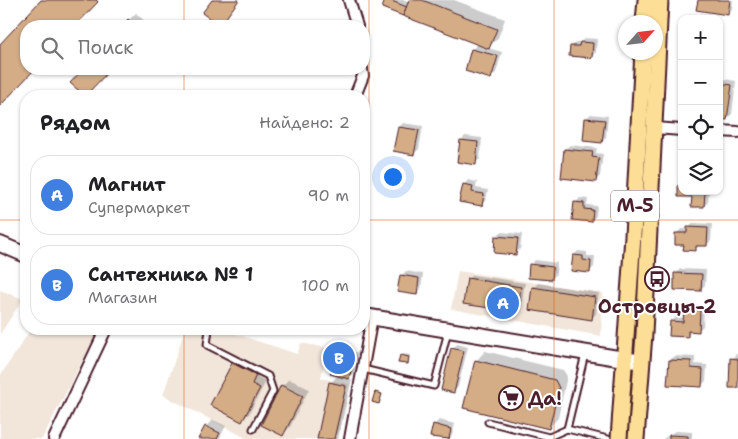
<!DOCTYPE html>
<html lang="ru">
<meta charset="utf-8">
<style>
:root{--surface:#fff;--page:#f6f6f6;--text:#202124;--muted:#757577;--line:#e0e0e0;--accent:#2563eb}
body{margin:0;font-family:"Shantell Sans",sans-serif;background:var(--page);color:var(--text)}
.controls{position:absolute;right:15px;top:15px;display:grid;overflow:hidden;border-radius:10px;box-shadow:0 1px 4px #0004}
.controls button{width:45px;height:45px;display:grid;place-items:center;padding:0;border:0;border-bottom:1px solid var(--line);background:var(--surface);color:var(--text);font:25px sans-serif}
.compass{position:absolute;left:618px;top:15px;width:45px;height:45px;border-radius:50%;background:var(--surface);box-shadow:0 1px 4px #0004;rotate:63deg}
.you{position:absolute;left:392px;top:176px;width:18px;height:18px;margin:-12px;border:4px solid #fff;border-radius:50%;background:#1a73e8;box-shadow:0 0 0 8px #1a73e833}
.badge{display:grid;place-items:center;width:32px;height:32px;border-radius:50%;background:var(--accent);color:#fff;font-size:16px;font-weight:700}
.pin{position:absolute;translate:-50% -50%;border:2px solid #fff;box-shadow:0 1px 5px #0006}
.list{margin:0;padding:0;list-style:none}
h2{display:flex;justify-content:space-between;align-items:center;height:65px;margin:0;padding:0 20px;font-size:21px}
h2 small{font-size:16px;font-weight:400;color:var(--muted)}
.list li{display:grid;grid-template-columns:32px 1fr auto;gap:15px;align-items:center;box-sizing:border-box;height:80px;margin:0 10px 10px;padding:0 10px;border:1px solid var(--line);border-radius:20px}
.list b{display:block;font-size:19px;white-space:nowrap}
.list p{margin:0;font-size:16px;white-space:nowrap;color:var(--muted)}
.list em{font-size:16px;font-style:normal;color:var(--muted)}
.icon{flex:none;width:28px;height:28px;fill:none;stroke:currentColor;stroke-width:2;stroke-linecap:round;stroke-linejoin:round}
.map{position:relative;flex:none;width:738px;height:439px;overflow:hidden}
.search{position:absolute;background:var(--surface);box-shadow:0 1px 4px #0004;left:20px;top:20px;width:350px;height:55px;display:flex;align-items:center;gap:12px;box-sizing:border-box;padding:0 18px;border-radius:20px;color:var(--muted);font-size:19px}
.panel{position:absolute;background:var(--surface);box-shadow:0 1px 4px #0004;left:20px;top:90px;width:350px;height:245px;border-radius:20px}
.map>svg:first-child{display:block}
.built{fill:#f2e6db}
.shadow{fill:#0003}
.building{fill:#d4ad86;stroke:#4a1f2b}
.lines{fill:none;stroke-linecap:round;stroke-linejoin:round}
.lane-casing{stroke:#4a1f2b;stroke-width:9}
.street-casing{stroke:#4a1f2b;stroke-width:14}
.secondary-casing{stroke:#4a1f2b;stroke-width:18}
.primary-casing{stroke:#4a1f2b;stroke-width:19}
.lane{stroke:#fff;stroke-width:5}
.street{stroke:#fff;stroke-width:10}
.secondary{stroke:#fff;stroke-width:14}
.primary{stroke:#fcde96;stroke-width:15}
.grid{fill:none;stroke:#e8590c;stroke-width:1;stroke-opacity:0.55}
.labels{text-anchor:middle;stroke-width:4;stroke-linejoin:round;paint-order:stroke}
.shield{fill:#fff;stroke:#80626b;stroke-width:1}
.shield-label{font-size:18px;font-weight:bold;fill:#4a1f2b}
.poi-label{font-size:19px;font-weight:bold;fill:#4a1f2b;stroke:#fff}
</style>
<div class="map">
<svg width="738" height="439" viewBox="0 0 738 439">
<rect width="100%" height="100%" fill="#fff"/>
<filter id="ink" filterUnits="userSpaceOnUse"><feTurbulence type="fractalNoise" baseFrequency=".02" numOctaves="2"/><feDisplacementMap in="SourceGraphic" scale="10" xChannelSelector="R" yChannelSelector="G"/><feConvolveMatrix kernelMatrix="1 2 1 2 8 2 1 2 1" color-interpolation-filters="sRGB"/></filter>
<g filter="url(#ink)">
<!-- built -->
<g class="built">
<path d="M458 271 603 293 601 336 451 309Z"/>
<path d="M0 290 23 299 0 334Z"/>
<path d="M31 329H99L42 439H0V376Z"/>
<path d="M185 329H221L297 354 301 343 327 348 321 378 349 384 336 439H248L163 395Z"/>
</g>
<!-- shadow -->
<g class="shadow">
<path d="M43 0H99L74 26H26V69H34L0 105V45Z"/>
<path d="M386 0H405L410 2V0H454L505 19 498 38 488 48 502 52 496 73 491 77 466 70 472 49 478 44Z"/>
<path d="M699 0H733L732 9 728 13Z"/>
<path d="M136 13 149 25 148 26H123Z"/>
<path d="M585 38 597 39 596 52 591 57 572 46 576 42H581Z"/>
<path d="M725 79 736 81 732 114 727 119 720 84Z"/>
<path d="M591 114 608 116 606 137 602 142 586 118Z"/>
<path d="M403 123 423 126 419 149 414 154 399 127Z"/>
<path d="M465 136 482 138 480 159 475 163 461 141Z"/>
<path d="M570 145 597 148 596 153 603 154 600 176 596 181 565 149Z"/>
<path d="M468 180 477 182 476 188 488 190 486 200 481 205 464 185Z"/>
<path d="M682 183V191H709L708 202 704 206 693 196 679 195V186Z"/>
<path d="M580 198 588 199 587 205 597 206 596 216 591 221 575 203Z"/>
<path d="M693 223 712 224 711 241 706 245H700L695 249 685 244 677 233 681 229H688Z"/>
<path d="M501 232 522 234 520 249 515 254 497 236Z"/>
<path d="M578 251 587 252V256H595L594 267 590 271 574 255Z"/>
<path d="M535 260 557 263 556 274 552 279 531 265Z"/>
<path d="M680 269 706 270 705 285 700 290 676 274Z"/>
<path d="M406 271 423 274 421 289 416 294 401 276Z"/>
<path d="M473 275 525 283 521 307 516 311 468 279Z"/>
<path d="M538 283 599 293 596 314 591 319 533 288Z"/>
<path d="M690 305 704 306 703 326 699 330H692L688 336 671 322 676 317 685 318V309Z"/>
<path d="M457 344 468 347 458 387 454 392 453 349Z"/>
<path d="M341 349 358 353 353 373 348 378 352 379 338 439H318L331 383 338 375 336 353Z"/>
<path d="M485 351 563 370 567 376 558 418 549 428 476 361Z"/>
<path d="M403 354 410 355 408 363 401 356Z"/>
<path d="M736 354H738V387L732 359Z"/>
<path d="M675 356 695 357V364L707 365 706 381 702 385 670 360Z"/>
<path d="M240 357 262 368 258 377 266 381 249 414 242 420 233 364Z"/>
<path d="M289 379 309 389 290 427 283 434 282 386Z"/>
<path d="M213 420 226 426 219 439H200L206 426Z"/>
<path d="M439 420 455 424 452 435 449 439 432 436 434 425Z"/>
<path d="M675 431 692 432V439H663Z"/>
</g>
<!-- building -->
<g class="building">
<path d="M41 0H96L98 2 75 26H26V69H35L0 106V44Z"/>
<path d="M212 0H239L220 26 202 13Z"/>
<path d="M385 0H389L407 7 403 16 382 8Z"/>
<path d="M409 0H422L497 29 489 49 403 16Z"/>
<path d="M698 0H730L728 15 696 10Z"/>
<path d="M128 19 136 26H122Z"/>
<path d="M580 42 593 43 592 58 569 56 570 46H579Z"/>
<path d="M471 49 498 56 491 79 465 71Z"/>
<path d="M83 69H111L85 96 70 83Z"/>
<path d="M719 83 732 85 727 120 719 119Z"/>
<path d="M585 118 605 120 602 143 583 141Z"/>
<path d="M398 127 419 130 414 155 393 151Z"/>
<path d="M460 140 478 142 476 165 457 162Z"/>
<path d="M564 149 593 152 592 157 599 158 596 182 561 178Z"/>
<path d="M463 184 473 186 472 192 484 194 482 206 459 202Z"/>
<path d="M678 185H682V191H705L704 207H691L692 197H678Z"/>
<path d="M574 202 584 203V209L593 210 592 222 572 220Z"/>
<path d="M687 227 708 228 707 246H696V251L683 250 684 245H675V233H687Z"/>
<path d="M495 236 518 238 516 255 494 253Z"/>
<path d="M573 255 583 256V260L591 261 590 273 571 271Z"/>
<path d="M529 264 553 267 552 280 528 278Z"/>
<path d="M674 273 702 274 701 291 674 290Z"/>
<path d="M400 275 419 278 417 295 397 292Z"/>
<path d="M467 278 521 287 517 312 463 304Z"/>
<path d="M532 287 595 297 592 320 529 310Z"/>
<path d="M684 309 700 310 699 332 688 331V337L669 336 670 321 683 322Z"/>
<path d="M451 348 464 351 454 393 441 390Z"/>
<path d="M335 352 354 357 349 379 330 374Z"/>
<path d="M400 355 409 357 408 364 398 363Z"/>
<path d="M730 358 738 359V388H729Z"/>
<path d="M475 360 555 380 559 388 549 429 463 408Z"/>
<path d="M669 360 691 361V368L703 369 702 387 667 385Z"/>
<path d="M232 363 256 375 252 384 260 388 242 422 210 405Z"/>
<path d="M329 382 346 386 334 439H317Z"/>
<path d="M281 385 303 396 283 436 261 425Z"/>
<path d="M375 392 382 394 379 404 372 402Z"/>
<path d="M433 424 451 429 449 439 430 437Z"/>
<path d="M205 426 220 433 217 439H198Z"/>
<path d="M669 435 688 436V439H669Z"/>
</g>
<g class="lines">
<defs>
<g id="lane">
<path d="M209 329 207 345 268 376 273 391 253 429"/>
<path d="M585 354 567 429 608 439"/>
<path d="M363 369 434 386 448 331"/>
<path d="M488 422 549 437 567 429"/>
</g>
<g id="street">
<path d="M349 0 357 26"/>
<path d="M355 96 363 76 362 69"/>
<path d="M654 128 682 130"/>
<path d="M719 131 738 132"/>
<path d="M54 439 106 329"/>
<path d="M350 439 372 317"/>
</g>
<g id="secondary">
<path d="M0 244 26 255"/>
<path d="M364 316 642 362"/>
</g>
<g id="primary">
<path d="M644 22 646 0"/>
<path d="M619 439 633 236 643 52"/>
<path d="M636 439 644 334 660 0"/>
</g>
</defs>
<!-- lane casing -->
<use href="#lane" class="lane-casing"/>
<!-- street casing -->
<use href="#street" class="street-casing"/>
<!-- secondary casing -->
<use href="#secondary" class="secondary-casing"/>
<!-- primary casing -->
<use href="#primary" class="primary-casing"/>
<!-- lane -->
<use href="#lane" class="lane"/>
<!-- street -->
<use href="#street" class="street"/>
<!-- secondary -->
<use href="#secondary" class="secondary"/>
<!-- primary -->
<use href="#primary" class="primary"/>
</g>
</g>
<!-- grid -->
<path class="grid" d="M184 0V26M369 0V439M554 0V439M184 69V96M0 220H26M364 220H738M184 329V439"/>
<!-- icons -->
<defs>
<symbol id="bus-ring" viewBox="-11 -11 22 22"><circle r="9.5" fill="#fff" stroke="#4a1f2b" stroke-width="1.5"/><path d="M-5-6H5V4H4V6H2V4H-2V6H-4V4H-5ZM-3.5-4V0h7V-4ZM-3.5 1.2v1.5H-2V1.2ZM2 1.2v1.5H3.5V1.2Z" fill="#4a1f2b"/></symbol>
<symbol id="supermarket-ring" viewBox="-11 -11 22 22"><circle r="9.5" fill="#fff" stroke="#4a1f2b" stroke-width="1.5"/><path d="M-6-5.5h2.5l.6 2H6L4.5 2H-2.5L-4.4-4H-6ZM-1.5 3.2a1.3 1.3 0 1 0 .1 0ZM3 3.2a1.3 1.3 0 1 0 .1 0Z" fill="#4a1f2b"/></symbol>
</defs>
<g fill-rule="evenodd">
<use href="#bus-ring" x="643" y="265" width="28" height="28"/>
<use href="#supermarket-ring" x="497" y="384" width="28" height="28"/>
</g>
<g class="labels">
<!-- shield labels -->
<rect class="shield" x="611" y="190.5" width="48" height="31" rx="4"/>
<g class="shield-label">
<text x="635" y="212">М-5</text>
</g>
<!-- poi labels -->
<g class="poi-label">
<text x="657" y="313">Островцы-2</text>
<text x="528" y="405" text-anchor="start">Да!</text>
</g>
</g>
</svg>
<div class="controls">
<button>+</button>
<button>−</button>
<button><svg class="icon" aria-label="locate" viewBox="0 0 24 24"><circle cx="12" cy="12" r="6"/><path d="M12 2v4M12 18v4M2 12h4M18 12h4"/></svg></button>
<button><svg class="icon" aria-label="layers" viewBox="0 0 24 24"><path d="M12 4l9 5-9 5-9-5zM3 14l9 5 9-5"/></svg></button>
</div>
<svg class="compass" viewBox="-18 -18 36 36"><path d="M0-13l5 13h-10z" fill="#e53935"/><path d="M0 13l5-13h-10z" fill="#757577"/></svg>
<div class="you"></div>
<div class="pin badge" style="left:503px;top:303px;background:#3f7fe0">A</div>
<div class="pin badge" style="left:339px;top:358px;background:#3f7fe0">B</div>
<div class="search"><svg class="icon" aria-label="search" viewBox="0 0 24 24"><circle cx="10" cy="10" r="6"/><path d="M15 15l6 6"/></svg>Поиск</div>
<section class="panel">
<h2>Рядом<small>Найдено: 2</small></h2>
<ul class="list">
<li><span class="badge" style="background:#3f7fe0">A</span><div><b>Магнит</b><p>Супермаркет</p></div><em>90 m</em></li>
<li><span class="badge" style="background:#3f7fe0">B</span><div><b>Сантехника № 1</b><p>Магазин</p></div><em>100 m</em></li>
</ul>
</section>
</div>
